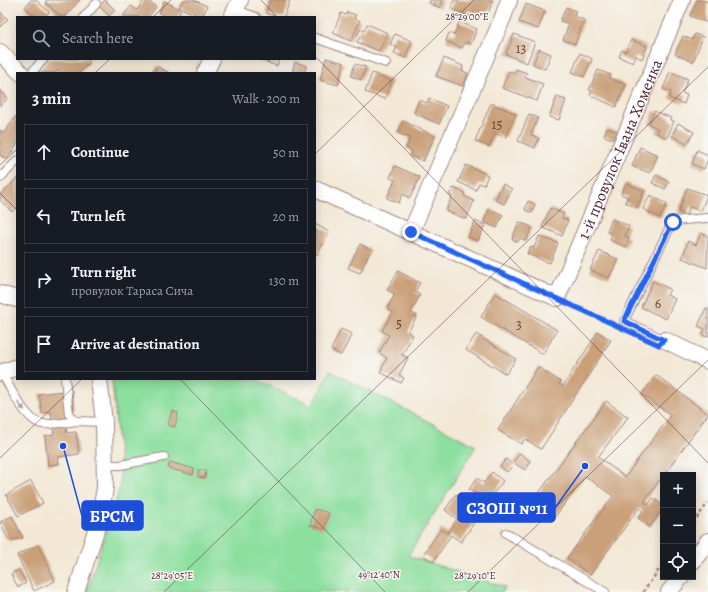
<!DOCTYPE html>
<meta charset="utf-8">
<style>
:root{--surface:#171b24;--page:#20242c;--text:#f1f3f6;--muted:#9ea1a6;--line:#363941}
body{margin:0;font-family:Alegreya,serif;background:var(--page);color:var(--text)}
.controls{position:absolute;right:12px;bottom:12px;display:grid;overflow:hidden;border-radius:0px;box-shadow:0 2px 10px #0003}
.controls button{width:36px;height:36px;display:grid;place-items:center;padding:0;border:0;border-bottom:1px solid var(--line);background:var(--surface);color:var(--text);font:20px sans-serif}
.stop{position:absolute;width:12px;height:12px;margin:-9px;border:3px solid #2563eb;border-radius:50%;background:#fff}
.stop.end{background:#2563eb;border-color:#fff;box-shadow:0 1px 4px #0008}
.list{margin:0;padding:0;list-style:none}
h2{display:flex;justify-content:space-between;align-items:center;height:52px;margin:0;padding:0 16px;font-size:17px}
h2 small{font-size:13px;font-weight:400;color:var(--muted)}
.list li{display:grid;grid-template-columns:26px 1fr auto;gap:12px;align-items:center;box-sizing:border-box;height:56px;margin:0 8px 8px;padding:0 8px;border:1px solid var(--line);border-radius:0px}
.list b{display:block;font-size:15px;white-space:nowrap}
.list p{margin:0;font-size:13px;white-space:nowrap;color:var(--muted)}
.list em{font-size:13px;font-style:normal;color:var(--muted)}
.icon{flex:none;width:22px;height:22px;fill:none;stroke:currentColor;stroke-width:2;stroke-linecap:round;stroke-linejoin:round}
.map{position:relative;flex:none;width:708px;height:592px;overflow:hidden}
.search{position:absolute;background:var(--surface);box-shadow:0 2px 10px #0003;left:16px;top:16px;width:300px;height:44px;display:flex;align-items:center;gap:10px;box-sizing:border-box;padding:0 14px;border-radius:0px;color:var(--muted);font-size:15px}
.panel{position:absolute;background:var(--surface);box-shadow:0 2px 10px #0003;left:16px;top:72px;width:300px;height:308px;border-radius:0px}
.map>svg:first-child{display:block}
.green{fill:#8cdf9f;stroke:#6b7f65}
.building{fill:#caa079}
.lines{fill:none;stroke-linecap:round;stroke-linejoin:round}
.service-casing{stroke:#9e8480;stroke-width:10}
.minor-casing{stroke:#9e8480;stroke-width:18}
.path{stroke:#9e8480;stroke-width:2.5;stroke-dasharray:3 3;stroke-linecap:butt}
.service{stroke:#fff;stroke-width:8}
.minor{stroke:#fff;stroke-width:16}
.oneway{fill:#ae9aa0}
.route{stroke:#2563eb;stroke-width:5}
.ticks{fill:none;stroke:#4a1f2b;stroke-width:1;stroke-opacity:0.45}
.labels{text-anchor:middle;stroke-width:3;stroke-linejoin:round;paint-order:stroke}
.number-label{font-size:14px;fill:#6a3f3e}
.street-label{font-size:16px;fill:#4a1f2b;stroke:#f6f6f2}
.ticks-label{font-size:10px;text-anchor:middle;fill:#4a1f2b;stroke:#f6f6f2;stroke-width:3;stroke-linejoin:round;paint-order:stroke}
.leader{fill:none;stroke:#1d4ed8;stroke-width:1.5}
.callout-dot{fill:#1d4ed8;stroke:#f6f6f2;stroke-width:1.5}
.callout{fill:#1d4ed8;stroke:#1d4ed8;stroke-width:1.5}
.callout-label{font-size:17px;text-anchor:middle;font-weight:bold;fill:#fff}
</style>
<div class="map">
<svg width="708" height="592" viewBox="0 0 708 592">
<rect width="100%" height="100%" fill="#f6f6f2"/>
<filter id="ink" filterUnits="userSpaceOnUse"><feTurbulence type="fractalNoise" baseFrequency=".025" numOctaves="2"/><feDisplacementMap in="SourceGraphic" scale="8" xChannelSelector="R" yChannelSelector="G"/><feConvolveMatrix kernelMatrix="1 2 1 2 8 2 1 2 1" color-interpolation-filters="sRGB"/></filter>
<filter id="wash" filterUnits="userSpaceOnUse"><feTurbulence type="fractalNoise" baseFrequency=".012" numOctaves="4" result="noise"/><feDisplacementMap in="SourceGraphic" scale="16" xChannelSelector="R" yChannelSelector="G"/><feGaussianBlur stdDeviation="0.9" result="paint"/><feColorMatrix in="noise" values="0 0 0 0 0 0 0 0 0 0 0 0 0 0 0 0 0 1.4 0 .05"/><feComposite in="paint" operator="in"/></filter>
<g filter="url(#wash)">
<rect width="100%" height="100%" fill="#f3e8d5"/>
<!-- green -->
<path class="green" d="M330 371 476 446 408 556 505 587 503 592H87L120 487V465L112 379H255L312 405Z"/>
<g id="blocks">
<!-- building -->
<g class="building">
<path d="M31 0H36L49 12 44 17H35L25 7Z"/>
<path d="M47 0H80L64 17H61L45 2Z"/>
<path d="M105 0 115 10 109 16 99 6Z"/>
<path d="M144 0H148L156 7 148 17 123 16 131 6 137 10Z"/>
<path d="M183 0H194L207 6 202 17 179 7Z"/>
<path d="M270 0H290L284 17H277L266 13Z"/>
<path d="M430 0H443L440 8 429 3Z"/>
<path d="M454 0H493L488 14 483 12 482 14 474 11 472 17 451 9Z"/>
<path d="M697 0H703L708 2V23L690 16Z"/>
<path d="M164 1 181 10 177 17H167L159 13Z"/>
<path d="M526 4 545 11 538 29 519 22Z"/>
<path d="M566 7 576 11 574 16 584 20 575 44 563 40 569 24 560 21Z"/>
<path d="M0 12 8 19 0 27Z"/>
<path d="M347 12 356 15 354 18 360 21 351 41 333 33 341 13 346 15Z"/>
<path d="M459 22 477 29 471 44 465 42 462 48 446 41 449 33 454 35Z"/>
<path d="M367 24 388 33 379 51 357 42 360 37 357 36 360 29 364 31Z"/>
<path d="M395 34 412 41 405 58 394 53 397 47 390 44Z"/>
<path d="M514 34 535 42 527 63 506 54Z"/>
<path d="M695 34 703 37 693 62 675 54 683 36 692 40Z"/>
<path d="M631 40 647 46 642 59 636 56 633 63 619 57 622 50 626 52Z"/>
<path d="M539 49 551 54 545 69 533 64Z"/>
<path d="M580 53 592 59 584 77 572 72Z"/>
<path d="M326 58 344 63 338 85 320 80Z"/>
<path d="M444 58 463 66 462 71 468 73 463 86 436 76Z"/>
<path d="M50 59H86L90 62 79 73H61L58 70 55 73H40L38 72Z"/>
<path d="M258 59H279L277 66Z"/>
<path d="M295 62 307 66 304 73H292Z"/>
<path d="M355 64 366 67 361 80 351 76Z"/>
<path d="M157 66 169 73H153Z"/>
<path d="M516 69 527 73 525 77 543 84 537 101 502 88 509 71 515 73Z"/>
<path d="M598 70 611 75 609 78 626 85 616 107 590 95 592 91 589 90Z"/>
<path d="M670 72 688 79 682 93 687 95 684 104 669 98 671 92 663 89Z"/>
<path d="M372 73 392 81 385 99 365 92Z"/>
<path d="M0 90 8 98 0 106Z"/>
<path d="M557 97 566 100 559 120 549 117Z"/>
<path d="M429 98 447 106 439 124 414 113 419 100 427 103Z"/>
<path d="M491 103 516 114 505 138 495 133 489 147 475 141Z"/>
<path d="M654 111 671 118 670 120 674 121 667 138 656 133 658 129 649 124Z"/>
<path d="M529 114 538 118 531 135 539 138 535 148 518 141Z"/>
<path d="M16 116 17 117V145L7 159 0 155V130L4 133Z"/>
<path d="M403 121 435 136 423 161 410 156 412 151 406 148 410 138 398 133Z"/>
<path d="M678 123 694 132 687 144 672 136Z"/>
<path d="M607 128 619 132 616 140 604 136Z"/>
<path d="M640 147 658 155 650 173 632 166Z"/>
<path d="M697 150 708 155V159L704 169 692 164Z"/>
<path d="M466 165 488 175 484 185 479 183 476 190 458 182Z"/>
<path d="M395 166 420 177 410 198 402 194 399 203 387 198 395 180 390 178Z"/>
<path d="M656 175 669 182 665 189 652 183Z"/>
<path d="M17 178V207L12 212 0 200V195Z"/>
<path d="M626 183 644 191 637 208 625 202 628 197 621 194Z"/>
<path d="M503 184 512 189 504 204 495 200Z"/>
<path d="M453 188 465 193 464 196 474 201 466 219 446 211 452 196 449 195Z"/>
<path d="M687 188 707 195 701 211 690 207 686 215 678 212Z"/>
<path d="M650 195 667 204 660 218 643 209Z"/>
<path d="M528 201 535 204 532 213 525 210Z"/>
<path d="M550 208 564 214 562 218 568 220 562 236 542 227Z"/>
<path d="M489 209 503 215 497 228 484 222Z"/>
<path d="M612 219 629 226 625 236 629 238 626 247 610 240 612 234 607 232Z"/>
<path d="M475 221 485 225 478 241 468 237Z"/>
<path d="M519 222 532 227 526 241 520 238 518 242 512 239Z"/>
<path d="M315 224 329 232 317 255 315 254Z"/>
<path d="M701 233 708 236 707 268 682 258 688 241 696 245Z"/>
<path d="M539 236 558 243 550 263 527 254 530 247 534 248Z"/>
<path d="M360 244 371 250 360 273 348 268Z"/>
<path d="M599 251 618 259 609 278 590 270Z"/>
<path d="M398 271 420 283 415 292 420 295 411 312 417 316 408 332 413 335 402 355 408 358 399 375 404 378 401 383 380 372 387 358 379 353 389 335 382 331 393 312 387 309 395 294 387 290Z"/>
<path d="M653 281 670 289 667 295 675 299 666 319 641 307Z"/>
<path d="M495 293 557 330 543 354 481 317Z"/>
<path d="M706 308 708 309V337L702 335 705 329 698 326Z"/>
<path d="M341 329 352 334 341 355 331 350Z"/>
<path d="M598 332 611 340 541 449 525 439 521 444 498 430 538 367 561 382 559 384 563 386Z"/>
<path d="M476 334 516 359 506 374 466 350Z"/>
<path d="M656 375 708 414 644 502 648 505 653 498 663 505V508L650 527 638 518 643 511 639 508 590 575 567 558 613 496 585 476 555 517 533 501 606 401 628 417 598 457 625 477 671 415 642 394Z"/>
<path d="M72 390 74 410 64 411 67 433 76 432 79 454 58 457 59 464 48 465 45 436 54 435 51 412 42 413 39 394Z"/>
<path d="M172 411 178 413 175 427 168 425Z"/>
<path d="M520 453 531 462 525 470 513 462Z"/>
<path d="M506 459 513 465 507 472 500 466Z"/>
<path d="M170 462 194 469 193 475 168 468Z"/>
<path d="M198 470H206L205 478 198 477Z"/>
<path d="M492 472 503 481 487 502 469 489 477 478 484 483Z"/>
<path d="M31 481 43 503 18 516 6 495Z"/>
<path d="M456 494 482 511 461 542 451 535 433 562 423 555 441 529 448 533 457 519 445 510Z"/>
<path d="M315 509 329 513 324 529 310 525Z"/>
<path d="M12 516 23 538 9 541 0 522Z"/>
<path d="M38 545 55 581 34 591 17 555Z"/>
<path d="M19 570 26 583 18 587 11 574Z"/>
</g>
</g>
</g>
<g filter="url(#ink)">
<use href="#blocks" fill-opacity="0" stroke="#9e8480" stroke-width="1"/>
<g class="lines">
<defs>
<g id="service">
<path d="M236 10 256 17"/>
<path d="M84 17 96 4"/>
<path d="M315 38 386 63"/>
<path d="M31 73 44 59"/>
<path d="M0 178 17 161"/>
<path d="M665 340 624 321 673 221 708 218"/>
<path d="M2 372C8 385 27 423 43 424 54 425 66 422 77 421"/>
<path d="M65 379 69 413 73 419 77 421 104 422"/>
<path d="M105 465H120L164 457"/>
<path d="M506 533 605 592"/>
</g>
<g id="minor">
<path d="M232 17 240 0"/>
<path d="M0 52 21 73"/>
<path d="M205 73 212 59"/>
<path id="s1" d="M315 189 557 298 682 0"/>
<path d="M411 232 503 17 509 0"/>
<path d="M0 294 17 299"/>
<path d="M665 340 708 361"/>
<path d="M0 373 17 367"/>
<path d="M693 561 708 541"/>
<path d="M76 592 99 521 105 488 104 422 99 379"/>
<path d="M669 592 681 577"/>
</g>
</defs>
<!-- service casing -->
<use href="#service" class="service-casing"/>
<!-- minor casing -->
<use href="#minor" class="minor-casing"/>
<!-- path -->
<g class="path">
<path d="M569 304 614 324"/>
<path d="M661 516 663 518"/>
<path d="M693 523 708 503"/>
<path d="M643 592 663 564"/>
</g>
<!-- service -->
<use href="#service" class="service"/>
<!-- minor -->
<use href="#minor" class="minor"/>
</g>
<!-- one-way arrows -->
<defs><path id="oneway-solid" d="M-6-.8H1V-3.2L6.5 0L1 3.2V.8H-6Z"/></defs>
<use class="oneway" href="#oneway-solid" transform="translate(21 406) rotate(51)"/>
</g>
<g class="lines" filter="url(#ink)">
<!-- route -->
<path class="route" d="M411 232 659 345 664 340 624 321 673 222"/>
</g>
<!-- ticks -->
<path class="ticks" d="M261 0 277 17M153 17 171 0M315 56 708 463M95 73 110 59M315 154 474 0M0 165 17 149M0 193 17 210M180 379 385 592M0 458 82 379M164 592 708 67M468 592 708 360"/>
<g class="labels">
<!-- number labels -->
<g class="number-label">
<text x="521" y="53">13</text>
<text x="497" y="129">15</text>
<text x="658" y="308">6</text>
<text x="399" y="328">5</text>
<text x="519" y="329">3</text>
</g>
<!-- street labels -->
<g class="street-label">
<text dy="6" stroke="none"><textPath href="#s1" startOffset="427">1-й провулок Івана Хоменка</textPath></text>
</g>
</g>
<g class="ticks-label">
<text x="467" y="20">28°29'00"E</text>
<text x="379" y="578">49°12'40"N</text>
<text x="172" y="579">28°29'05"E</text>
<text x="475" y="579">28°29'10"E</text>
</g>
<!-- callouts -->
<path class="leader" d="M585 466L555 508M63 446L82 516"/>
<g class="callout-dot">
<circle cx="585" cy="466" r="4"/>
<circle cx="63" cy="446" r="4"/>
</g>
<g class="callout">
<rect x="458" y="493" width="97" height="29" rx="4"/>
<rect x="82" y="501" width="61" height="29" rx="4"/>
</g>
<g class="callout-label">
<text x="507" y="514">СЗОШ №11</text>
<text x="112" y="522">БРСМ</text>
</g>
</svg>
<div class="controls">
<button>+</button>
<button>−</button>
<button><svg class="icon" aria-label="locate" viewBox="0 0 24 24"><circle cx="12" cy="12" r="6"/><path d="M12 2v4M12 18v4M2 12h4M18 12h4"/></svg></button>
</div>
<div class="stop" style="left:673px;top:222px"></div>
<div class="stop end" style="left:411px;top:232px"></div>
<div class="search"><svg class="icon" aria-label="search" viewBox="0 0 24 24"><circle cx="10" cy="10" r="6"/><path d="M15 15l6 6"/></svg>Search here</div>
<section class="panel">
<h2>3 min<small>Walk · 200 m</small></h2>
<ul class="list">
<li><svg class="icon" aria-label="ahead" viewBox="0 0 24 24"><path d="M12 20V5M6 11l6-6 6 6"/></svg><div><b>Continue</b></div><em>50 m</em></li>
<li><svg class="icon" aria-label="left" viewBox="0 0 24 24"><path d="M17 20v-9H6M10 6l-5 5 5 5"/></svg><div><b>Turn left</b></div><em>20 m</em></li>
<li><svg class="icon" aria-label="right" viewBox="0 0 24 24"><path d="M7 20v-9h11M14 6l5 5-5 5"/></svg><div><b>Turn right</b><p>провулок Тараса Сича</p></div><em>130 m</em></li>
<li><svg class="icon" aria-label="arrive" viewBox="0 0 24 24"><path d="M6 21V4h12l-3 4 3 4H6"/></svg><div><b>Arrive at destination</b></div></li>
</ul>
</section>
</div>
